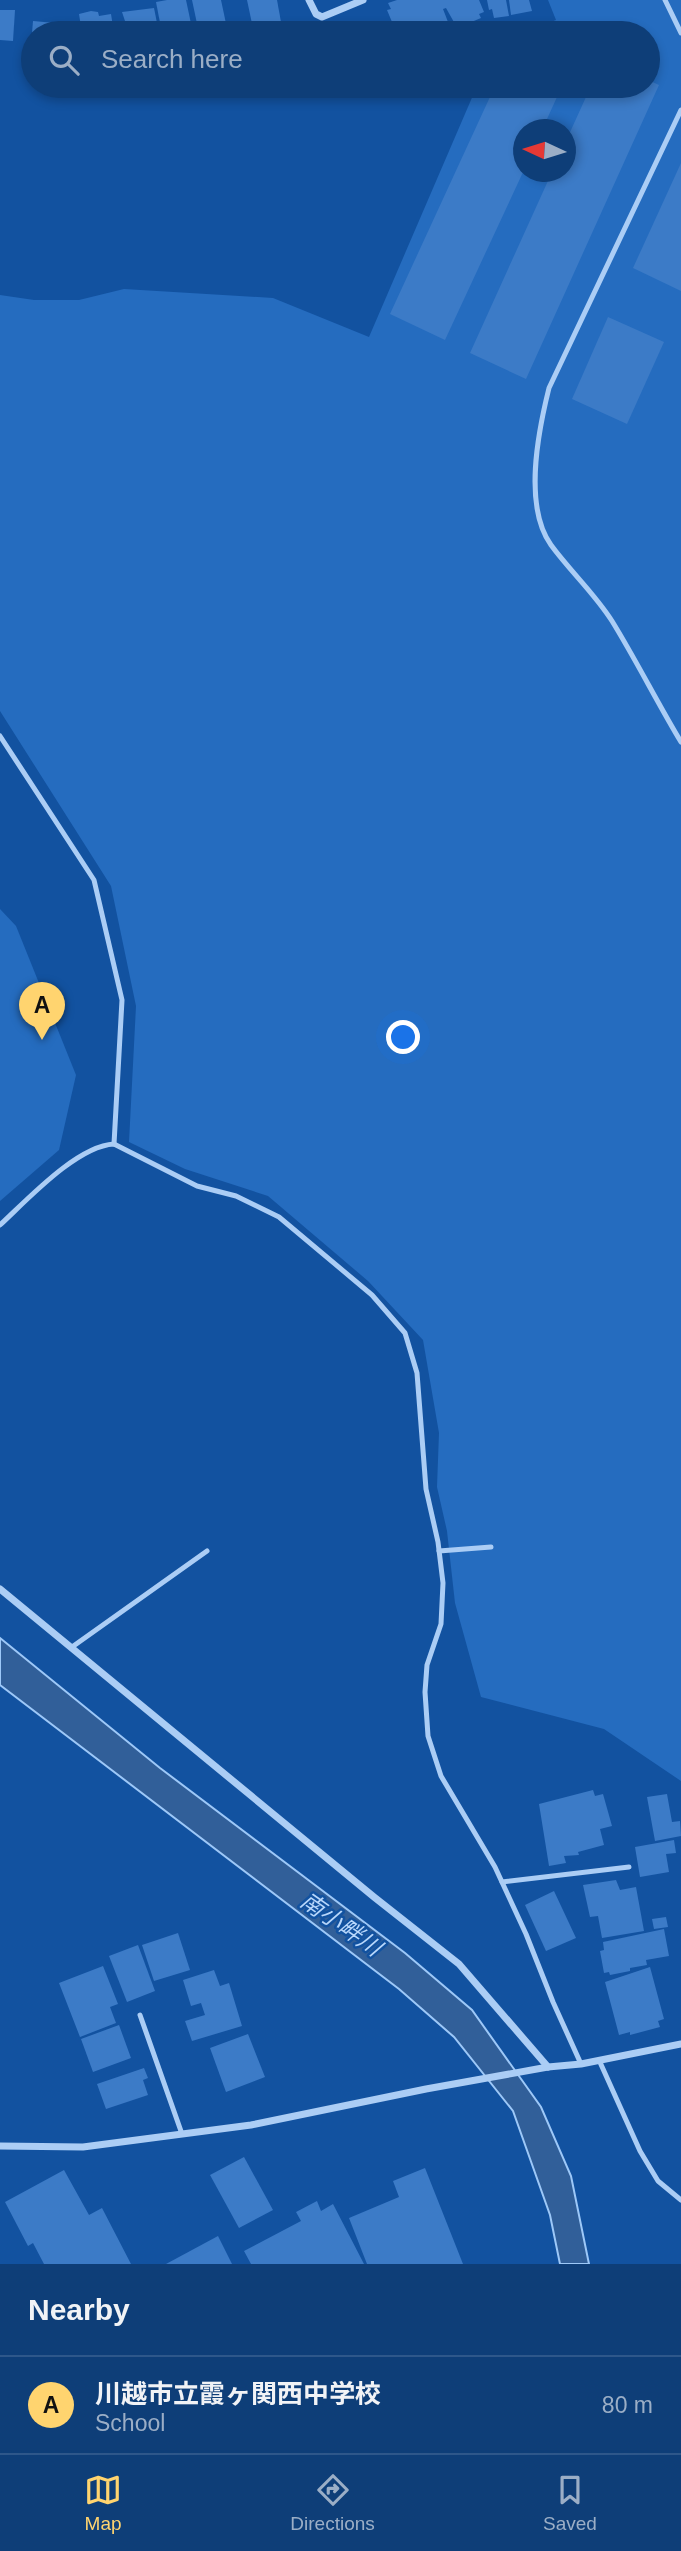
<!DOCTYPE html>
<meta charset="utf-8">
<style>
:root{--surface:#0e3e78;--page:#1c4980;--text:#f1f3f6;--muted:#9baec6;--line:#2e578a;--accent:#ffd46f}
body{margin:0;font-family:Arial,"Noto Sans JP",sans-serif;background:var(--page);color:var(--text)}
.compass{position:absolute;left:513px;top:119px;width:63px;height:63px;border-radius:50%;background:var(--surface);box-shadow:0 4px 10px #0003;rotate:274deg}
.you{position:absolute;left:404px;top:1038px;width:24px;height:24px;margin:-18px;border:5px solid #fff;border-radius:50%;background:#1a73e8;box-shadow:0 0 0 10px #1a73e833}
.badge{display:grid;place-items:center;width:46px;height:46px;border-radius:50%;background:var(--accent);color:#111;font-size:23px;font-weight:700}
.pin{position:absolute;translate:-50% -58px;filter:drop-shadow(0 2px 4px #0008)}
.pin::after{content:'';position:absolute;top:37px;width:24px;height:21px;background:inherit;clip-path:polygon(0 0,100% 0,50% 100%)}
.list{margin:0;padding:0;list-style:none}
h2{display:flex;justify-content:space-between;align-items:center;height:91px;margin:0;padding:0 28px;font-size:30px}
h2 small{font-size:23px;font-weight:400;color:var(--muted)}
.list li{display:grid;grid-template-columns:46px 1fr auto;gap:21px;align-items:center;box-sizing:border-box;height:98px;padding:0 28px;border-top:2px solid var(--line)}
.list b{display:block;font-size:26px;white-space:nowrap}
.list p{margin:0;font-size:23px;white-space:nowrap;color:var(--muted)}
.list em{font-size:23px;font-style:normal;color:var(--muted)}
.icon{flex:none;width:38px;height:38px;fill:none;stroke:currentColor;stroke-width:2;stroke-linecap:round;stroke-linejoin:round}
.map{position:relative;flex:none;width:681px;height:2264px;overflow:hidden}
.search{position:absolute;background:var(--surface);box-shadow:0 4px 10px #0003;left:21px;right:21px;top:21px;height:77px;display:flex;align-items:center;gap:18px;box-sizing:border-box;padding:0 24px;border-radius:38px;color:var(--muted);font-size:26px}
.sheet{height:189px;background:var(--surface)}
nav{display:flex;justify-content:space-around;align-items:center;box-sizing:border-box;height:98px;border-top:2px solid var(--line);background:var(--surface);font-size:19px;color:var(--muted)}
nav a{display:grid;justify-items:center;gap:4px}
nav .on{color:var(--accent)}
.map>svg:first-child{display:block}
.green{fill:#256cbf;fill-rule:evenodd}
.water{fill:#315f99;stroke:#9dc8f8;stroke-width:2}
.building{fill:#3c7bc7}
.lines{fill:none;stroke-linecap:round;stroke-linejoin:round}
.lane{stroke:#abcdf5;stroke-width:5}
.street{stroke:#abcdf5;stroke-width:7}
.labels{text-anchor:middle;stroke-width:5;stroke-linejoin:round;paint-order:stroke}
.water-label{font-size:23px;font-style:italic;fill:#b8d7fb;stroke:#1252a0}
</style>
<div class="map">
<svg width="681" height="2264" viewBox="0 0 681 2264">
<rect width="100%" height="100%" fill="#1252a0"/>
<!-- green -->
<g class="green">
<path d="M548 0H681V1781L604 1729 481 1697 455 1603 447 1531 437 1487 439 1433 423 1340 368 1281 268 1196 185 1169 129 1142 136 1006 111 886 0 711V295L34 300H79L124 289 273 298 369 337 477 86H648V33H523L556 20ZM524 130H566V172H524Z"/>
<path d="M0 909 16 926 76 1075 59 1150 0 1201Z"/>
</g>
<!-- water -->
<path class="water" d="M0 1638 160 1768 405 1953 472 2010 541 2107 571 2176 589 2264H560L550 2215 513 2111 454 2037 399 1989 0 1685Z"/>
<!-- building -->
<g class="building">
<path d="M167 0H186L193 33H162L156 2Z"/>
<path d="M192 0H221L228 33H199Z"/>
<path d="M247 0H277L283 33H254Z"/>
<path d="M397 0H479L484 12 479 14 481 18 469 23 468 21 455 24 446 8 443 9 448 22 431 29 430 25 410 33 407 26 400 29 396 21 392 22 387 10 391 9 388 3Z"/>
<path d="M487 0H506L509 16 494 18 492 9 489 10Z"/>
<path d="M509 0H529L532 11 511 15Z"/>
<path d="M154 8 159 33H129L122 12Z"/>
<path d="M0 10H15L13 41 0 40Z"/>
<path d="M91 11 98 12 99 16 111 14 114 33H82L79 14Z"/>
<path d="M33 21 66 24 65 33H32Z"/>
<path d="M31 46H33V72L29 71Z"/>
<path d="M648 80 659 85 526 379 470 353 552 172H566V141L591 86H648Z"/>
<path d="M495 86H562L542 130H524V170L445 340 390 314Z"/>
<path d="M681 163V291L633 268Z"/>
<path d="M608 317 664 342 627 424 572 399Z"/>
<path d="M593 1790 595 1796 603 1794 612 1826 600 1829 604 1845 578 1852 579 1855 564 1856 566 1863 549 1866 539 1804Z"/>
<path d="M667 1794 672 1822 680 1821 681 1836 655 1841 647 1797Z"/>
<path d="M674 1840 676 1853 666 1854 669 1872 640 1877 635 1847Z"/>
<path d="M616 1880 620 1890 636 1887 644 1931 602 1938 598 1916 590 1917 583 1885Z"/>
<path d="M554 1891 576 1938 546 1951 525 1905Z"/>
<path d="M666 1917 668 1927 654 1929 652 1919Z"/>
<path d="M664 1929 669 1956 646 1960 647 1965 630 1968V1971L610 1975 609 1972 604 1973 600 1951 604 1950 603 1942Z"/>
<path d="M178 1933 190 1970 154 1981 142 1945Z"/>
<path d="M138 1945 155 1991 127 2002 109 1956Z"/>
<path d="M103 1966 118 2004 110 2007 116 2023 80 2037 59 1983Z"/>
<path d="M650 1967 664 2019 658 2021 660 2027 630 2035V2032L619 2035 605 1982Z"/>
<path d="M214 1970 220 1986 229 1983 242 2026 192 2041 185 2021 205 2015 201 2003 191 2006 183 1980Z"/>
<path d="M119 2025 131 2058 93 2072 81 2039Z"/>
<path d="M248 2034 265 2077 226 2092 210 2048Z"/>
<path d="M144 2068 148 2078 143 2080 148 2095 106 2109 97 2084Z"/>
<path d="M244 2157 273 2210 239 2228 210 2175Z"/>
<path d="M425 2168 463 2264H367L349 2218 399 2197 393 2181Z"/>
<path d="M64 2170 89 2215 102 2208 131 2264H44L33 2243 28 2246 5 2202Z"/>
<path d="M317 2201 321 2211 333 2204 364 2264H251L244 2251 301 2221 296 2212Z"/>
<path d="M218 2236 232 2264H166Z"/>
</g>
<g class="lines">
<!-- lane -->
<g class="lane">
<path d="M665 0 681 33"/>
<path d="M681 110 549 388C538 432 523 506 551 545 570 571 595 594 612 621 636 660 657 702 681 742"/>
<path d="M0 736 94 880 122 1000 114 1144"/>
<path d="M0 1225C28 1199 77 1146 114 1144L197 1186 236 1196 279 1217 372 1295 405 1333 417 1373 426 1489 438 1542 443 1583 441 1624 427 1665 425 1692 428 1736 441 1776 495 1867 526 1934 553 2002 581 2064"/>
<path d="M439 1551 491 1547"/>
<path d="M72 1647 207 1551"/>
<path d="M502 1882 629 1867"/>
<path d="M140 2015 182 2134"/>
<path d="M599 2060 640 2151 658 2181 681 2200"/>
</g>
<!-- street -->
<g class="street">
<path d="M309 0 316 14 322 17 363 0"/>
<path d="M0 1589 374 1897 459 1964 548 2067"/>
<path d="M0 2146 83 2147 251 2125 426 2089 548 2067 581 2064 681 2044"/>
</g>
</g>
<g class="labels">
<!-- water labels -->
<g class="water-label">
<text transform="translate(341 1924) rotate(35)" y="8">南小畔川</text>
</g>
</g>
</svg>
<svg class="compass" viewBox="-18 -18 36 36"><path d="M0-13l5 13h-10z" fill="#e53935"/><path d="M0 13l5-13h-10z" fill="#9baec6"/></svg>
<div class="you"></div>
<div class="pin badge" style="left:42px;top:1040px">A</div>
<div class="search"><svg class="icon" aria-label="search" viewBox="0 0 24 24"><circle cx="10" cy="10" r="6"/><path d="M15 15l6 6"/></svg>Search here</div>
</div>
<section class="sheet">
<h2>Nearby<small></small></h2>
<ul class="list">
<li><span class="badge">A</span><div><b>川越市立霞ヶ関西中学校</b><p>School</p></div><em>80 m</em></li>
</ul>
</section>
<nav>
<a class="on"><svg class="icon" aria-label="map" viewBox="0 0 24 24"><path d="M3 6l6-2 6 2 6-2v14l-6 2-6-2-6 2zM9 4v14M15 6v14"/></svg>Map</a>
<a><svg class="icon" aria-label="directions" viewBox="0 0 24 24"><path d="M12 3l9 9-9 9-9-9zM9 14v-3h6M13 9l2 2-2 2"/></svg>Directions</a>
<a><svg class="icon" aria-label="saved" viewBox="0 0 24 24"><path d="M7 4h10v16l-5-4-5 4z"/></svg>Saved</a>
</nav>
